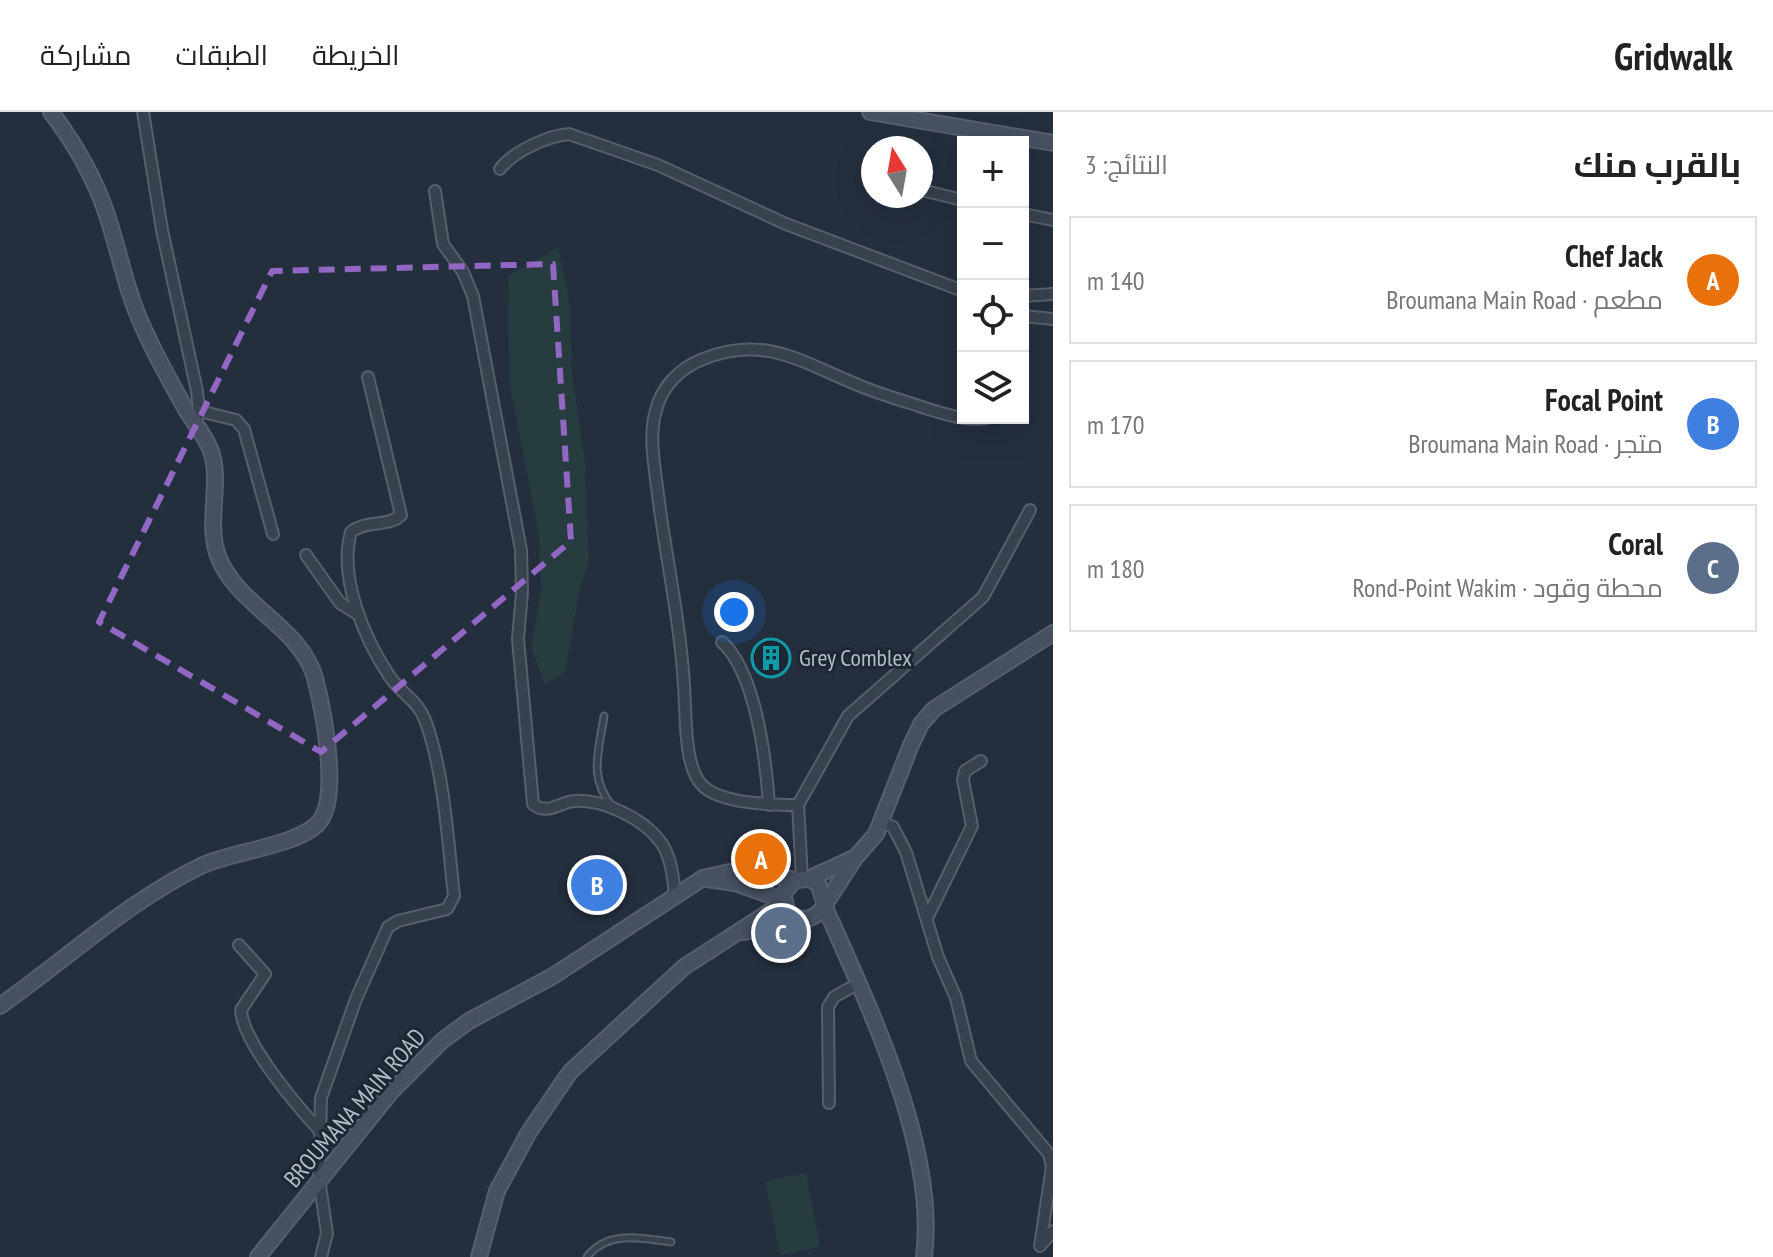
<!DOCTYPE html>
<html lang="ar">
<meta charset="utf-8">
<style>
:root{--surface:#fff;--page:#f2f2f2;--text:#222;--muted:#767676;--line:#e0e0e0;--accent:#d93025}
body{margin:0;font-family:"PT Sans Narrow",Cairo,sans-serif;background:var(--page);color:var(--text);direction:rtl}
.controls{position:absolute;right:24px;top:24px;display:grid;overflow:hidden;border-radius:0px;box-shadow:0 8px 32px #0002}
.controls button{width:72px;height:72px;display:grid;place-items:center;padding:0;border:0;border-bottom:2px solid var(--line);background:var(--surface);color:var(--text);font:40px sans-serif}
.compass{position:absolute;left:861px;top:24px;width:72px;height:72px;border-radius:50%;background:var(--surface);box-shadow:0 8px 32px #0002;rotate:349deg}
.you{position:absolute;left:734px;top:500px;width:28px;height:28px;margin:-20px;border:6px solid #fff;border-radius:50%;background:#1a73e8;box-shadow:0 0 0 12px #1a73e833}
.badge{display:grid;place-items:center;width:52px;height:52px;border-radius:50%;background:var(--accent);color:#fff;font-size:26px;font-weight:700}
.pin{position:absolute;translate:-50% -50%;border:4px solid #fff;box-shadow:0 2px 8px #0006}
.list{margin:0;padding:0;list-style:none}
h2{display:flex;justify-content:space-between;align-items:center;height:104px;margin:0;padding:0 32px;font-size:34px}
h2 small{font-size:26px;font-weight:400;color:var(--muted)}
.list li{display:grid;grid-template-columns:52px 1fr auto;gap:24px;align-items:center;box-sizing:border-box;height:128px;margin:0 16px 16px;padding:0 16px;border:2px solid var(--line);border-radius:0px}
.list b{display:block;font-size:30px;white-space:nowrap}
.list p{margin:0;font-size:26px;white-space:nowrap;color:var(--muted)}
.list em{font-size:26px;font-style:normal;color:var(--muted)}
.icon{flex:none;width:44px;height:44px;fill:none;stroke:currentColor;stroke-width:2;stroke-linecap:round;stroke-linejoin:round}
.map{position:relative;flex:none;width:1053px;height:1145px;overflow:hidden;direction:ltr}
header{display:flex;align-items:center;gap:48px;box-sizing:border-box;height:112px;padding:0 40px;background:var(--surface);border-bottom:2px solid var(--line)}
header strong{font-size:38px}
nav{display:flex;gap:44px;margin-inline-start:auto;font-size:28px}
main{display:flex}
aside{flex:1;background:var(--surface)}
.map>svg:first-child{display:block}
.green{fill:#263c3f}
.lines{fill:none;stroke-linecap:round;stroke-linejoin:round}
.lane-casing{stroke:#565f6c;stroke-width:9}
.street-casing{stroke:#565f6c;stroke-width:14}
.secondary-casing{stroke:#565f6c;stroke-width:18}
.lane{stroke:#38414e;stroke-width:5}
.street{stroke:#38414e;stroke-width:10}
.secondary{stroke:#465061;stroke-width:14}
.marked{fill:none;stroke:#9266c3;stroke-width:6;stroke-dasharray:16 10;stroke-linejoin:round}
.labels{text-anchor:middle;stroke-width:6;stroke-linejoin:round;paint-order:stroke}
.poi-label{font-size:24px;fill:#b4bcc9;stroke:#1d2633;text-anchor:start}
.street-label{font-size:24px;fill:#b4bcc9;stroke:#1d2633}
</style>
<header>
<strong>Gridwalk</strong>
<nav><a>الخريطة</a><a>الطبقات</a><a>مشاركة</a></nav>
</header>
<main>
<aside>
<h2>بالقرب منك<small>النتائج: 3</small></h2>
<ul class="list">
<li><span class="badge" style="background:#e8710a">A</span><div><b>Chef Jack</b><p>مطعم · Broumana Main Road</p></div><em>140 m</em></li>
<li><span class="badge" style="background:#3f7fe0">B</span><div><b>Focal Point</b><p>متجر · Broumana Main Road</p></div><em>170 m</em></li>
<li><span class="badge" style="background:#5c6f8a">C</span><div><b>Coral</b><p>محطة وقود · Rond-Point Wakim</p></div><em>180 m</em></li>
</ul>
</aside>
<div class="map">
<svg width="1053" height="1145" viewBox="0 0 1053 1145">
<rect width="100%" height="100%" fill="#242f3e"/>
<!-- green -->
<g class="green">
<path d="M558 136 570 193 572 260 585 352 589 449 580 476 565 560 545 572 531 535 541 479 539 423 509 269 508 164Z"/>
<path d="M806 1061 820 1135 780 1143 765 1069Z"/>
</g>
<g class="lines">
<defs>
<g id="lane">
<path d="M604 604C599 639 588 665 612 694"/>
<path d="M587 1145C607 1118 641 1126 671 1130"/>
</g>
<g id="street">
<path d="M143 0 162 118 197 279 199 299 195 312"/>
<path d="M500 57C514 39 547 24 569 22L658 53 786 112 963 179"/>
<path d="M921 78 963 88"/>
<path d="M435 79 443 132 463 160 473 184 521 438 522 480 518 527 533 692C548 704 559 690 575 689 602 687 642 706 659 728 671 742 673 765 675 782"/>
<path d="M1023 102 1053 108"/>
<path d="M1023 184 1053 182"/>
<path d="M1023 204 1053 207"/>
<path d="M199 299 236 308 244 317 273 422"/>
<path d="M306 443 340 491 359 503"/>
<path d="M722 530C756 561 766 648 769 693"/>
<path d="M798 693C774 693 723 692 704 675 686 660 686 615 685 594 683 522 667 453 658 383 655 356 648 325 656 298 662 274 680 256 703 247 765 222 803 251 858 273 879 282 901 288 922 295 944 302 964 309 987 306"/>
<path d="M882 710 893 715 906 740 938 845 956 886 971 949 1049 1042 1052 1055 1040 1134 1053 1119"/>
<path d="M802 766 798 693 848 604 983 485 1030 398"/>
<path d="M927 806 972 714 963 668 965 659 981 649"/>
<path d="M239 833 265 862 241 898C243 931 297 994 320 1019"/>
<path d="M829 991 828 895 834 885 859 871"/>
<path d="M321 1145 327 1121 319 1067 321 986 356 887 388 815 398 809 447 797 454 784C448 730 444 658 425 608 418 589 401 581 390 565 365 528 338 466 351 420 365 408 390 415 401 403L368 265"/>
</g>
<g id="secondary">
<path d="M870 0 1053 31"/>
<path d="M707 767 735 771 783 788"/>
<path d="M808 767 854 746"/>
<path d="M824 790 818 771 808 767 795 768 783 782 788 801C800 808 808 810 820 800L855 746 876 722 911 633 921 612 934 597 1053 521"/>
<path d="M824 793C868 893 938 1035 924 1145"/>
<path d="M744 820 798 807"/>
<path d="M0 894C68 846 128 789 203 753 234 739 302 733 320 709 340 682 323 597 315 566 301 515 237 494 218 444 206 410 221 375 212 342 207 326 197 315 188 301 172 273 156 245 143 215 126 179 119 138 106 100 94 65 73 29 51 0"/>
<path d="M258 1145 390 981 443 928 469 909 553 864 703 766 743 757 795 768"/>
<path d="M479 1145 497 1079 529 1020 570 960 684 855 783 791"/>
</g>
</defs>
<!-- lane casing -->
<use href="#lane" class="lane-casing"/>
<!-- street casing -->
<use href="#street" class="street-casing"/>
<!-- secondary casing -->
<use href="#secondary" class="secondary-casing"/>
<!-- lane -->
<use href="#lane" class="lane"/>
<!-- street -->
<use href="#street" class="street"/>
<!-- secondary -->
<use href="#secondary" class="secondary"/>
</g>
<!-- marked area -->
<path class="marked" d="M553 152 571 429 321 640 99 510 272 159Z"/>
<!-- icons -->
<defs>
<symbol id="building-ring" viewBox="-11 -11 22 22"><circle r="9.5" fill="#1d2633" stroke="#0f9aa8" stroke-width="1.5"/><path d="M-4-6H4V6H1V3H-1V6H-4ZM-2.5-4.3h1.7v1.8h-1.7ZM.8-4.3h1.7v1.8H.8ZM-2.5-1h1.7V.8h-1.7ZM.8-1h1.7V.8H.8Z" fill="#0f9aa8"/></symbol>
</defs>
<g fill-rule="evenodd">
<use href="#building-ring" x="749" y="524" width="44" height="44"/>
</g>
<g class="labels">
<!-- poi labels -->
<g class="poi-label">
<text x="799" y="554">Grey Comblex</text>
</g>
<!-- street labels -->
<g class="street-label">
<text transform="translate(355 996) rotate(-49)" y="8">BROUMANA MAIN ROAD</text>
</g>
</g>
</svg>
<div class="controls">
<button>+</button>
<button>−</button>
<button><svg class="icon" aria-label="locate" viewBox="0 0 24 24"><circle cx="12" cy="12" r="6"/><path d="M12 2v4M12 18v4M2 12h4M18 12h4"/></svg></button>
<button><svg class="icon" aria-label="layers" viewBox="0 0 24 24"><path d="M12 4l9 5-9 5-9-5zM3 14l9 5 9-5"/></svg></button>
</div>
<svg class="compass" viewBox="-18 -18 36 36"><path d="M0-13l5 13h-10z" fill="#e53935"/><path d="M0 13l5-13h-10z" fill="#767676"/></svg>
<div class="you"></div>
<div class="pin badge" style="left:761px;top:747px;background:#e8710a">A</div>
<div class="pin badge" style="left:597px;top:773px;background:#3f7fe0">B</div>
<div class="pin badge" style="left:781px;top:821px;background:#5c6f8a">C</div>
</div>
</main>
